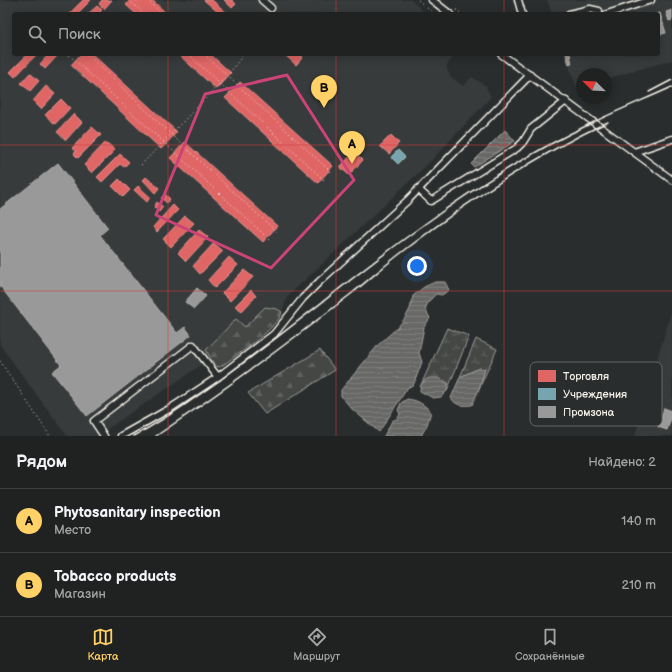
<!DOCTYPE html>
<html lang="ru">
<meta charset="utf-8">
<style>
:root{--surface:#202222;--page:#2d2f2f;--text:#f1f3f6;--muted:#a2a4a5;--line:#3d3f40;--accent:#ffd166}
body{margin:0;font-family:"Balsamiq Sans",sans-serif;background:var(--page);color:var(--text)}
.compass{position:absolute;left:576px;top:68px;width:36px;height:36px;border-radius:50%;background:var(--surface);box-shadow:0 2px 10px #0003;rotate:294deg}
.you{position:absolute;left:417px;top:266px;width:14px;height:14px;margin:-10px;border:3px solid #fff;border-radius:50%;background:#1a73e8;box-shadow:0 0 0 6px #1a73e833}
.badge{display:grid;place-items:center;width:26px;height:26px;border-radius:50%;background:var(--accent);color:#111;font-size:13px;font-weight:700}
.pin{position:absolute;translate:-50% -33px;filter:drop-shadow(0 1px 2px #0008)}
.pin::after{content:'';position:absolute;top:21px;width:14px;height:12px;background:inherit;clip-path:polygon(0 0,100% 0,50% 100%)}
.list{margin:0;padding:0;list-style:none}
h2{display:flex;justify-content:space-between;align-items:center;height:52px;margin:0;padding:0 16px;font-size:17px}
h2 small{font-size:13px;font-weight:400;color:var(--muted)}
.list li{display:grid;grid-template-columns:26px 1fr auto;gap:12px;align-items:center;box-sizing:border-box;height:64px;padding:0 16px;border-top:1px solid var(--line)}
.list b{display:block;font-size:15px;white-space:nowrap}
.list p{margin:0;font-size:13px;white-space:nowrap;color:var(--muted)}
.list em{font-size:13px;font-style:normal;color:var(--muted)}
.icon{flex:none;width:22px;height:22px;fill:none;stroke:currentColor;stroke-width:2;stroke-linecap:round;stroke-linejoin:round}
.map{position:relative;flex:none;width:672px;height:436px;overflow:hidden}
.search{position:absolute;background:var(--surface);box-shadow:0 2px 10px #0003;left:12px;right:12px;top:12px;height:44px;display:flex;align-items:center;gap:10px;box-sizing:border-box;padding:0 14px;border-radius:4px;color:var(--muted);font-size:15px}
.sheet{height:180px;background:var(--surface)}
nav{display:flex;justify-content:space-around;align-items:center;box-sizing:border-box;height:56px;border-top:1px solid var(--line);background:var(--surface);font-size:11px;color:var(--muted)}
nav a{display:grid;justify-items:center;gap:2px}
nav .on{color:var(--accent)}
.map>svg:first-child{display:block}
.built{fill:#373a3a}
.forest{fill:url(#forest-firs);stroke:#9c9c96}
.wetland{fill:url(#wetland-marsh);stroke:#9c9c96}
.water{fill:url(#water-rules);stroke:#9f9f9a}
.shops{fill:#e06666;stroke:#e6908d}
.public{fill:#76a5af;stroke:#9cbcc0}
.industry{fill:#999;stroke:#b4b3b1}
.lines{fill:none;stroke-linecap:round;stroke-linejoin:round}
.minor-casing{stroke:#f4f1e8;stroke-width:9}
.path{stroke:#f4f1e8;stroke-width:1;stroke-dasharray:1 3;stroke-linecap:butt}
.minor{stroke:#2a2d2e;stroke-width:6}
.rail{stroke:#f4f1e8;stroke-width:1.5}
.marked{fill:none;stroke:#cc4377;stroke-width:3;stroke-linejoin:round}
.grid{fill:none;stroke:#d93c3b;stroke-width:1;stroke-opacity:0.55}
.key{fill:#2a2d2e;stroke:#676866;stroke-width:1}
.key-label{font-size:11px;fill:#f4f1e8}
</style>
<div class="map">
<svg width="672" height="436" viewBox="0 0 672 436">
<defs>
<pattern id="forest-firs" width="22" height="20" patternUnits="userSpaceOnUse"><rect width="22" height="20" fill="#444645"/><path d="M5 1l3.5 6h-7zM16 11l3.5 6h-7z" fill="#606160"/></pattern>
<pattern id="wetland-marsh" width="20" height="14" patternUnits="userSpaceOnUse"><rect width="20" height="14" fill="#444645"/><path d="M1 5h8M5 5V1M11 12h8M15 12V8" fill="none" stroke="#606160"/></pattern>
<pattern id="water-rules" width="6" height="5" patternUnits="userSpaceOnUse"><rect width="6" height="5" fill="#676866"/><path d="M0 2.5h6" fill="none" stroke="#7d7e7c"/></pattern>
</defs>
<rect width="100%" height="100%" fill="#2a2d2e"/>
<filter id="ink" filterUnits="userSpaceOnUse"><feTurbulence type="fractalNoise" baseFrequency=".025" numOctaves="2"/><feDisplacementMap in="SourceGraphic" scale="8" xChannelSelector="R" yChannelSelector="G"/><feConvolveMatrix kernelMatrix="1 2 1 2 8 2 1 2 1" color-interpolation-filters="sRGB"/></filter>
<g filter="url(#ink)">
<!-- built -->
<g class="built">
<path d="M0 0H411L426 14H14V54H456L447 65V69L450 76 463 86 472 77 486 86 491 97 429 163 287 297 282 312 277 309 265 307 245 327 236 319 206 350 210 359 97 436H67L0 345Z"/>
<path d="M547 0H672V60L606 79V74H582V86L577 88 564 54H658V14H552Z"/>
<path d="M672 310V436H635L644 402Z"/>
</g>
<!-- forest -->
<g class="forest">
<path d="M265 307 277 309 282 312C279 327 234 357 220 367L215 366 206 350 236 319 245 327Z"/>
<path d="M320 350 335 370 265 414 248 393Z"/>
</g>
<!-- wetland -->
<g class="wetland">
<path d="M447 328 469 336 447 391 448 383 420 387Z"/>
<path d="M476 339 497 349 479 389 485 369 479 368 460 377Z"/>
</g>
<!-- water -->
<g class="water">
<path d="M505 130 515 141 474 167 471 164Z"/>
<path d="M435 282H445L449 290 442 295 436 294 429 301 425 309 430 318 424 327 419 353 422 362 413 386 408 387 379 432 352 409 341 396V390L379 344 398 327 405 318 410 309 413 296 424 287Z"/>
<path d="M479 368 485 369 479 389 472 405C463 406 456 406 451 398L460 377Z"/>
<path d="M429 378H438L448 383 447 391 441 397 433 398 420 391C420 384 423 381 429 378Z"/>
<path d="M407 399C417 400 424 404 431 412L427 425 421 436H384L392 421 398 418 400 414 398 410 401 403Z"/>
</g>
<!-- shops -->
<g class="shops">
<path d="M83 0H91L77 14H69Z"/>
<path d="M102 0H112L104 9 99 4Z"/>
<path d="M130 0H152L167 14H136L126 5Z"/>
<path d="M204 0H212L228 14H220Z"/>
<path d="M224 0H232L236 4 232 8Z"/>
<path d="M97 6 102 10 98 14H88Z"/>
<path d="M28 54H37L15 77 10 72Z"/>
<path d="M49 54H59L45 69 40 64Z"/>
<path d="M81 54H92L177 132 161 149 71 65Z"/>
<path d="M178 54H210L231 73 216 89Z"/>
<path d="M284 54H299L303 57 296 65Z"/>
<path d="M30 73 39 81 30 91 21 83Z"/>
<path d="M240 82 333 166 318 183 225 98Z"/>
<path d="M46 86 55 94 41 109 33 101Z"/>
<path d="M61 99 70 108 55 124 45 115Z"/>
<path d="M74 114 82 122 66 140 57 132Z"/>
<path d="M92 127 101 135 78 158 74 154 76 151 72 148Z"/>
<path d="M391 135 399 143 389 154 380 146Z"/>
<path d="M106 142 115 150 92 173 84 165Z"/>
<path d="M185 142 277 226 263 242 170 158Z"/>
<path d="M354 152 363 160 349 175 340 167Z"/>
<path d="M120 154 129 162 124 167 120 164 102 182 97 177Z"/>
<path d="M146 177 159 188 155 193 143 180Z"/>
<path d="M119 179 130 190 123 197 112 186Z"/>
<path d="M138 186 150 197 147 202 134 190Z"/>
<path d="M165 194 170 199 167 203 161 198Z"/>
<path d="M157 202 163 207 159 212 154 207Z"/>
<path d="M173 205 178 210 157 232 153 227Z"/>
<path d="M185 216 194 223 171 247 163 239Z"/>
<path d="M199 230 208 237 186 261 178 253Z"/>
<path d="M214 243 223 251 200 274 193 266Z"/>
<path d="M229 257 238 265 215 288 208 280Z"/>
<path d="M244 270 253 277 230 301 222 293Z"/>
<path d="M251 290 256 296 242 311 235 306Z"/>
</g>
<!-- public -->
<path class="public" d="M398 150 405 157 398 164 391 157Z"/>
<!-- industry -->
<g class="industry">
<path d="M672 10V20L669 21 666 12Z"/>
<path d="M660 13 666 33 658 35V14H656Z"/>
<path d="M566 54H570L572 64H569Z"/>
<path d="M58 163 108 228 100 235 177 333 185 327 191 335 87 416 52 372 61 365 0 286V209Z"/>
<path d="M197 288 206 296 194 309 185 302Z"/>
<path d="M664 408 672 411V415L667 430 658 427Z"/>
</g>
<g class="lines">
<defs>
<g id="minor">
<path d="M262 0 271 8"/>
<path d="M432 0 450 14"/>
<path d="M518 0 522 14"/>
<path d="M569 14 590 9 599 11"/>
<path d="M607 14 651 0"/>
<path d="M501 54 672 180"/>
<path d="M634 152 672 139"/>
<path d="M418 189 431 201 517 148 523 142 531 129 566 101"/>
<path d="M104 436 94 421 193 345 218 377"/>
<path d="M121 436 171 408 218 377 274 334 303 298 319 282 408 200 530 75"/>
</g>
</defs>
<!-- minor casing -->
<use href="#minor" class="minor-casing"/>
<!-- path -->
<g class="path">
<path d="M129 0 144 14"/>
<path d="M147 0 162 14"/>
<path d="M418 0 434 14"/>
<path d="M453 9 454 8 462 14"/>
<path d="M87 54 176 139 277 232"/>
<path d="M188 54 324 180"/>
<path d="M204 54 331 172"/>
<path d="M69 55 270 240"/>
<path d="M141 165 227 76 244 54"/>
<path d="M0 361 50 436"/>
</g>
<!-- minor -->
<use href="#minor" class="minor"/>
<!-- rail -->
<g class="rail">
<path d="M649 92 672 80"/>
<path d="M134 436C171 416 205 391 239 366 303 319 364 267 429 221 480 184 535 150 592 123 618 110 646 99 672 87"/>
<path d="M156 436C223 391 287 344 351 294 369 280 386 264 405 250 468 201 536 155 608 122"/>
</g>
</g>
</g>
<!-- marked area -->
<path class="marked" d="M287 75 354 180 271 268 156 215 205 94Z"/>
<!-- grid -->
<path class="grid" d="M168 0V14M336 0V14M504 0V14M168 54V436M336 54V436M504 54V436M0 145H672M0 291H672"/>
<!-- legend -->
<rect x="530" y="362" width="132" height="64" rx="6" class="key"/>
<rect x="538" y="370" width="18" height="12" fill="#e06666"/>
<rect x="538" y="388" width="18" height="12" fill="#76a5af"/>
<rect x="538" y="406" width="18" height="12" fill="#999"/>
<g class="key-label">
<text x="563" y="380">Торговля</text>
<text x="563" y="398">Учреждения</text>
<text x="563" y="416">Промзона</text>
</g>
</svg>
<svg class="compass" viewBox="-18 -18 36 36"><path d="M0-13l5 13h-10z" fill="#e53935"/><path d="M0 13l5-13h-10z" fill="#a2a4a5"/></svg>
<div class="you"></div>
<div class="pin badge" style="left:352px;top:164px">A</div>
<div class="pin badge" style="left:324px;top:108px">B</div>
<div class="search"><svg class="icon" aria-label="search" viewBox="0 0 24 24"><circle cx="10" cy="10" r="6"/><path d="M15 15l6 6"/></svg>Поиск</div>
</div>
<section class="sheet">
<h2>Рядом<small>Найдено: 2</small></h2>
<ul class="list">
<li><span class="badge">A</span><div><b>Phytosanitary inspection</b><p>Место</p></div><em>140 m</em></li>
<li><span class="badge">B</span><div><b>Tobacco products</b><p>Магазин</p></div><em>210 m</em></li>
</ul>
</section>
<nav>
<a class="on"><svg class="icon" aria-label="map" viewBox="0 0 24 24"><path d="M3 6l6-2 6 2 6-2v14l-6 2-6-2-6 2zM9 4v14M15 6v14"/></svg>Карта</a>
<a><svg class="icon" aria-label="directions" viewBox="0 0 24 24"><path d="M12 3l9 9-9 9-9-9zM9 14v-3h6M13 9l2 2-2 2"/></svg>Маршрут</a>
<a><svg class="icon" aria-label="saved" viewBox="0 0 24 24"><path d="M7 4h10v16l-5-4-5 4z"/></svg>Сохранённые</a>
</nav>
